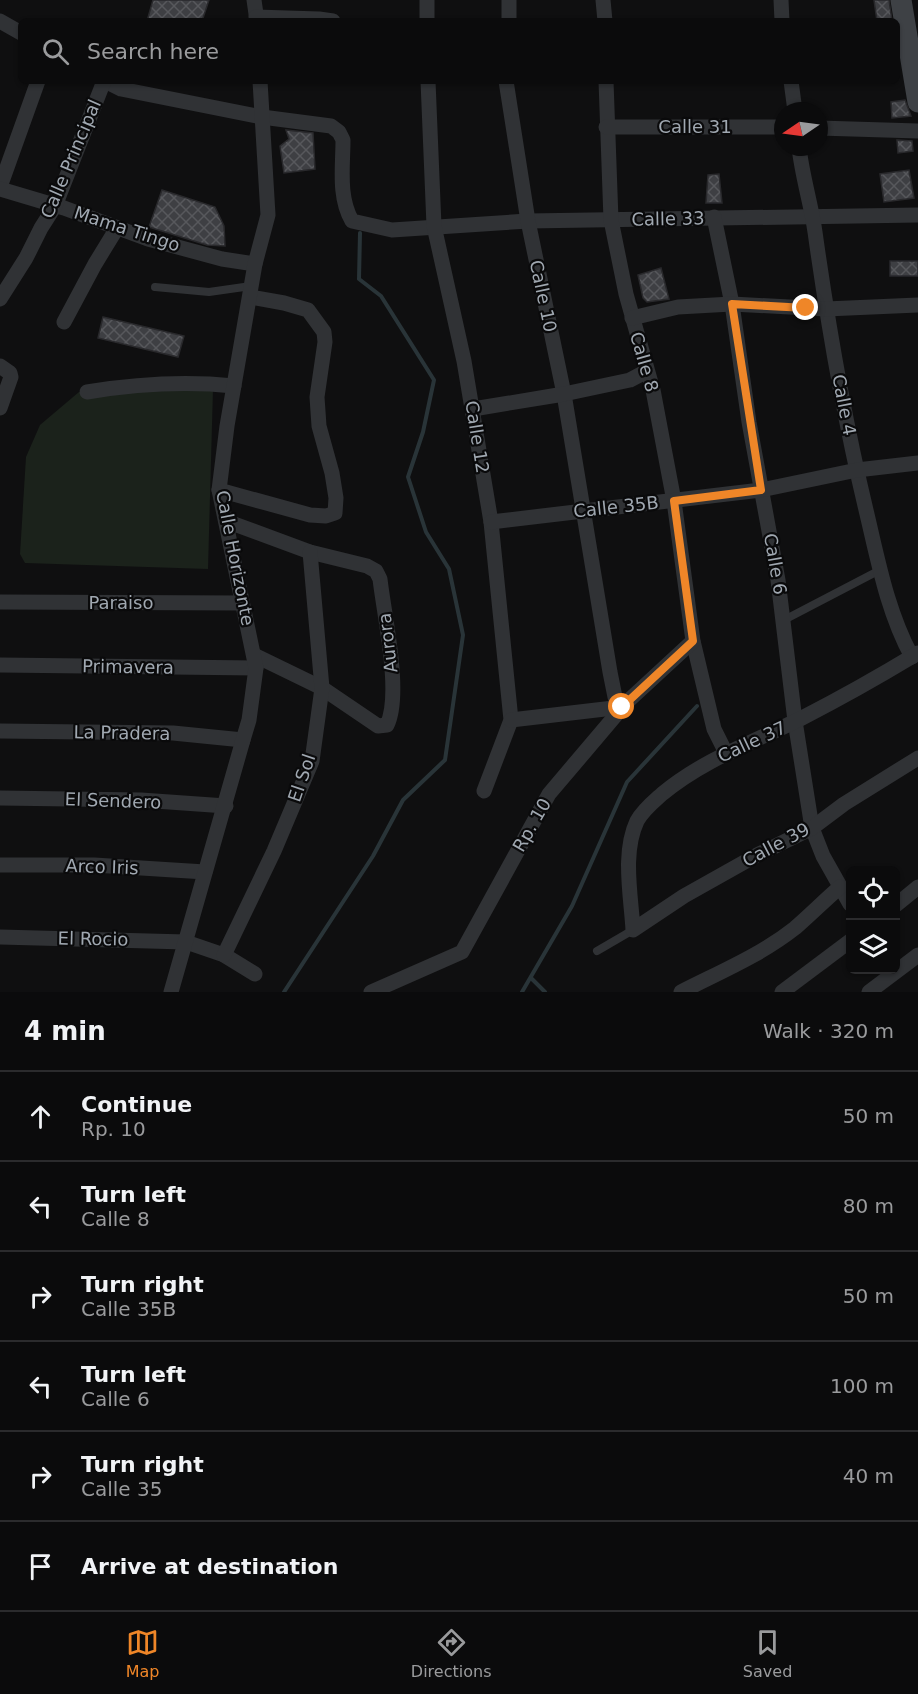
<!DOCTYPE html>
<meta charset="utf-8">
<style>
:root{--surface:#0b0b0c;--page:#141415;--text:#f1f3f6;--muted:#9a9b9d;--line:#2b2b2d;--accent:#ef8628}
body{margin:0;font-family:"DejaVu Sans",sans-serif;background:var(--page);color:var(--text)}
.controls{position:absolute;right:18px;bottom:18px;display:grid;overflow:hidden;border-radius:9px;box-shadow:0 2px 4px #0004}
.controls button{width:54px;height:54px;display:grid;place-items:center;padding:0;border:0;border-bottom:2px solid var(--line);background:var(--surface);color:var(--text);font:30px sans-serif}
.compass{position:absolute;left:774px;top:102px;width:54px;height:54px;border-radius:50%;background:var(--surface);box-shadow:0 2px 4px #0004;rotate:257deg}
.stop{position:absolute;width:18px;height:18px;margin:-14px;border:4px solid #ef8628;border-radius:50%;background:#fff}
.stop.end{background:#ef8628;border-color:#fff;box-shadow:0 2px 6px #0008}
.list{margin:0;padding:0;list-style:none}
h2{display:flex;justify-content:space-between;align-items:center;height:78px;margin:0;padding:0 24px;font-size:26px}
h2 small{font-size:20px;font-weight:400;color:var(--muted)}
.list li{display:grid;grid-template-columns:39px 1fr auto;gap:18px;align-items:center;box-sizing:border-box;height:90px;padding:0 24px;border-top:2px solid var(--line)}
.list b{display:block;font-size:22px;white-space:nowrap}
.list p{margin:0;font-size:20px;white-space:nowrap;color:var(--muted)}
.list em{font-size:20px;font-style:normal;color:var(--muted)}
.icon{flex:none;width:33px;height:33px;fill:none;stroke:currentColor;stroke-width:2;stroke-linecap:round;stroke-linejoin:round}
.map{position:relative;flex:none;width:918px;height:992px;overflow:hidden}
.search{position:absolute;background:var(--surface);box-shadow:0 2px 4px #0004;left:18px;right:18px;top:18px;height:66px;display:flex;align-items:center;gap:15px;box-sizing:border-box;padding:0 21px;border-radius:9px;color:var(--muted);font-size:22px}
.sheet{height:618px;background:var(--surface)}
nav{display:flex;justify-content:space-around;align-items:center;box-sizing:border-box;height:84px;border-top:2px solid var(--line);background:var(--surface);font-size:16px;color:var(--muted)}
nav a{display:grid;justify-items:center;gap:3px}
nav .on{color:var(--accent)}
.map>svg:first-child{display:block}
.garden{fill:#1b221b}
.lines{fill:none;stroke-linecap:round;stroke-linejoin:round}
.stream{stroke:#293438;stroke-width:4}
.building{fill:url(#building-cross-hatch);stroke:#29292c;stroke-width:1.5}
.lane{stroke:#303235;stroke-width:8}
.street{stroke:#303235;stroke-width:15}
.secondary{stroke:#3e4145;stroke-width:21}
.route{stroke:#ef8628;stroke-width:8}
.labels{text-anchor:middle;stroke-width:4.5;stroke-linejoin:round;paint-order:stroke}
.street-label{font-size:18px;fill:#a0a8b1;stroke:#0a0a0b}
</style>
<div class="map">
<svg width="918" height="992" viewBox="0 0 918 992">
<defs>
<pattern id="building-cross-hatch" width="8" height="8" patternUnits="userSpaceOnUse" patternTransform="scale(1.5)"><rect width="8" height="8" fill="#3e3f43"/><path d="M0 0l8 8M0 8l8-8" fill="none" stroke="#57585c"/></pattern>
</defs>
<rect width="100%" height="100%" fill="#0f0f10"/>
<!-- garden -->
<path class="garden" d="M107 386 213 389 208 569 25 563 20 554 26 457 40 425 79 392Z"/>
<g class="lines">
<!-- stream -->
<g class="stream">
<path d="M531 978 545 992"/>
<path d="M284 992 373 856 403 800 445 760 463 635 449 569 426 532 408 477 423 432 434 380 381 296 359 279 360 233"/>
<path d="M522 992 572 906 627 782 697 706"/>
</g>
</g>
<!-- building -->
<g class="building">
<path d="M153 0H209L202 21H147Z"/>
<path d="M874 0H889L892 21H877Z"/>
<path d="M905 100 911 116 892 118 891 102Z"/>
<path d="M286 130 313 133 315 169 284 173 280 146 289 139Z"/>
<path d="M897 140 912 141 913 151 898 153Z"/>
<path d="M909 170 914 198 884 202 880 174Z"/>
<path d="M719 174 722 203H706L708 175Z"/>
<path d="M162 190 215 207 224 226 225 246 207 245 149 227Z"/>
<rect x="890" y="261" width="28" height="15"/>
<path d="M661 268 669 299 647 302 643 298 638 275Z"/>
<path d="M103 317 184 336 178 357 98 338Z"/>
</g>
<g class="lines">
<!-- lane -->
<g class="lane">
<path d="M155 287 209 292 251 286"/>
<path d="M784 620 880 570"/>
<path d="M597 951 633 930"/>
</g>
<!-- street -->
<g class="street">
<path d="M254 0 257 21"/>
<path d="M427 0V21"/>
<path d="M603 0 605 21"/>
<path d="M781 0 782 21"/>
<path d="M256 17 319 19 333 21"/>
<path d="M0 21 21 33"/>
<path d="M509 21V0"/>
<path d="M105 81 121 89 262 117 331 126 339 132 343 140C343 166 338 197 352 221L392 230 528 221 918 215"/>
<path d="M428 81 434 226 464 361 491 522 511 720 484 791"/>
<path d="M506 81 528 221 564 394 610 672 615 697 622 707"/>
<path d="M606 81 611 220 626 294 653 390 674 501 693 641 714 729 726 753"/>
<path d="M791 81 795 111"/>
<path d="M606 127H783"/>
<path d="M819 128 918 131"/>
<path d="M799 147C802 176 811 203 815 232 828 325 844 418 866 510 878 560 887 611 912 657"/>
<path d="M0 187 38 81"/>
<path d="M0 189 64 208 148 239 222 259 255 264"/>
<path d="M714 217 732 304 749 422 778 580 795 721 812 828 823 856 850 904"/>
<path d="M0 299 26 258 41 228 55 206 104 81"/>
<path d="M632 318 678 307 732 304 826 309 918 305"/>
<path d="M64 322 95 264 117 228"/>
<path d="M0 366 10 373 11 377 0 408"/>
<path d="M87 392C136 384 185 381 234 386"/>
<path d="M473 409 564 394 630 380 647 371"/>
<path d="M219 490 310 515 326 516 335 513 336 498 332 473 319 426 317 397 325 342 324 332 308 310 284 303 251 297"/>
<path d="M226 521 310 552 367 566 376 571 380 579C384 615 402 694 387 725L378 726 322 688 254 655"/>
<path d="M491 522 761 490 857 470 918 463"/>
<path d="M0 602 242 603"/>
<path d="M918 653C880 676 841 698 802 718 754 742 704 759 662 794 653 802 643 810 637 821 622 853 631 895 633 930L684 896 757 855 812 828 844 804 918 758"/>
<path d="M0 665 256 668"/>
<path d="M511 720 622 707"/>
<path d="M0 731 173 733 243 740"/>
<path d="M0 798 141 800 226 806"/>
<path d="M0 865H94L205 872"/>
<path d="M896 905 918 887"/>
<path d="M0 937 186 942 224 955 255 974"/>
<path d="M224 955 274 851 312 761 322 688 310 552"/>
<path d="M171 992 243 740 249 720 256 668 219 490 227 426 255 264 268 215 260 81"/>
<path d="M371 992 462 952 549 794 627 702 693 641"/>
<path d="M681 992C720 972 761 955 795 928 810 915 825 900 840 887"/>
<path d="M782 992 850 941"/>
<path d="M869 992 918 955"/>
</g>
<!-- secondary -->
<path class="secondary" d="M901 0 918 102"/>
</g>
<g class="lines">
<!-- route -->
<path class="route" d="M622 707 693 641 674 501 761 490 732 304 806 308"/>
</g>
<g class="labels">
<!-- street labels -->
<g class="street-label">
<text x="695" y="133">Calle 31</text>
<text transform="translate(71 159) rotate(-67)" y="6">Calle Principal</text>
<text transform="translate(668 219) rotate(-1)" y="6">Calle 33</text>
<text transform="translate(127 229) rotate(18)" y="6">Mama Tingo</text>
<text transform="translate(543 296) rotate(78)" y="6">Calle 10</text>
<text transform="translate(644 362) rotate(74)" y="6">Calle 8</text>
<text transform="translate(844 405) rotate(79)" y="6">Calle 4</text>
<text transform="translate(477 437) rotate(81)" y="6">Calle 12</text>
<text transform="translate(616 507) rotate(-6)" y="6">Calle 35B</text>
<text transform="translate(235 558) rotate(79)" y="6">Calle Horizonte</text>
<text transform="translate(775 564) rotate(80)" y="6">Calle 6</text>
<text x="121" y="609">Paraiso</text>
<text transform="translate(388 643) rotate(-97)" y="6">Aurora</text>
<text transform="translate(128 667) rotate(1)" y="6">Primavera</text>
<text transform="translate(122 733) rotate(1)" y="6">La Pradera</text>
<text transform="translate(752 742) rotate(-25)" y="6">Calle 37</text>
<text transform="translate(302 778) rotate(-71)" y="6">El Sol</text>
<text transform="translate(113 801) rotate(2)" y="6">El Sendero</text>
<text transform="translate(532 825) rotate(-60)" y="6">Rp. 10</text>
<text transform="translate(776 845) rotate(-28)" y="6">Calle 39</text>
<text transform="translate(102 867) rotate(2)" y="6">Arco Iris</text>
<text transform="translate(93 939) rotate(1)" y="6">El Rocio</text>
</g>
</g>
</svg>
<div class="controls">
<button><svg class="icon" aria-label="locate" viewBox="0 0 24 24"><circle cx="12" cy="12" r="6"/><path d="M12 2v4M12 18v4M2 12h4M18 12h4"/></svg></button>
<button><svg class="icon" aria-label="layers" viewBox="0 0 24 24"><path d="M12 4l9 5-9 5-9-5zM3 14l9 5 9-5"/></svg></button>
</div>
<svg class="compass" viewBox="-18 -18 36 36"><path d="M0-13l5 13h-10z" fill="#e53935"/><path d="M0 13l5-13h-10z" fill="#9a9b9d"/></svg>
<div class="stop" style="left:622px;top:707px"></div>
<div class="stop end" style="left:806px;top:308px"></div>
<div class="search"><svg class="icon" aria-label="search" viewBox="0 0 24 24"><circle cx="10" cy="10" r="6"/><path d="M15 15l6 6"/></svg>Search here</div>
</div>
<section class="sheet">
<h2>4 min<small>Walk · 320 m</small></h2>
<ul class="list">
<li><svg class="icon" aria-label="ahead" viewBox="0 0 24 24"><path d="M12 20V5M6 11l6-6 6 6"/></svg><div><b>Continue</b><p>Rp. 10</p></div><em>50 m</em></li>
<li><svg class="icon" aria-label="left" viewBox="0 0 24 24"><path d="M17 20v-9H6M10 6l-5 5 5 5"/></svg><div><b>Turn left</b><p>Calle 8</p></div><em>80 m</em></li>
<li><svg class="icon" aria-label="right" viewBox="0 0 24 24"><path d="M7 20v-9h11M14 6l5 5-5 5"/></svg><div><b>Turn right</b><p>Calle 35B</p></div><em>50 m</em></li>
<li><svg class="icon" aria-label="left" viewBox="0 0 24 24"><path d="M17 20v-9H6M10 6l-5 5 5 5"/></svg><div><b>Turn left</b><p>Calle 6</p></div><em>100 m</em></li>
<li><svg class="icon" aria-label="right" viewBox="0 0 24 24"><path d="M7 20v-9h11M14 6l5 5-5 5"/></svg><div><b>Turn right</b><p>Calle 35</p></div><em>40 m</em></li>
<li><svg class="icon" aria-label="arrive" viewBox="0 0 24 24"><path d="M6 21V4h12l-3 4 3 4H6"/></svg><div><b>Arrive at destination</b></div></li>
</ul>
</section>
<nav>
<a class="on"><svg class="icon" aria-label="map" viewBox="0 0 24 24"><path d="M3 6l6-2 6 2 6-2v14l-6 2-6-2-6 2zM9 4v14M15 6v14"/></svg>Map</a>
<a><svg class="icon" aria-label="directions" viewBox="0 0 24 24"><path d="M12 3l9 9-9 9-9-9zM9 14v-3h6M13 9l2 2-2 2"/></svg>Directions</a>
<a><svg class="icon" aria-label="saved" viewBox="0 0 24 24"><path d="M7 4h10v16l-5-4-5 4z"/></svg>Saved</a>
</nav>
